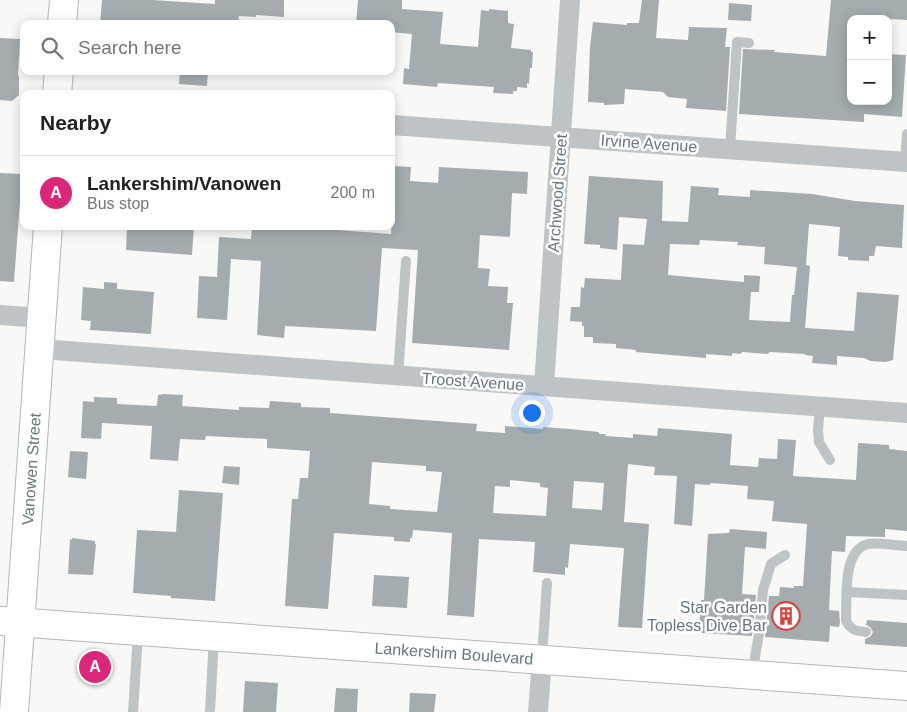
<!DOCTYPE html>
<meta charset="utf-8">
<style>
:root{--surface:#fff;--page:#f6f6f6;--text:#202124;--muted:#757577;--line:#e0e0e0;--accent:#db2777}
body{margin:0;font-family:Arial,sans-serif;background:var(--page);color:var(--text)}
.controls{position:absolute;right:15px;top:15px;display:grid;overflow:hidden;border-radius:10px;box-shadow:0 2px 12px #0003}
.controls button{width:45px;height:45px;display:grid;place-items:center;padding:0;border:0;border-bottom:1px solid var(--line);background:var(--surface);color:var(--text);font:25px sans-serif}
.you{position:absolute;left:531px;top:412px;width:18px;height:18px;margin:-12px;border:4px solid #fff;border-radius:50%;background:#1a73e8;box-shadow:0 0 0 8px #1a73e833}
.badge{display:grid;place-items:center;width:32px;height:32px;border-radius:50%;background:var(--accent);color:#fff;font-size:16px;font-weight:700}
.pin{position:absolute;translate:-50% -50%;border:2px solid #fff;box-shadow:0 1px 5px #0006}
.list{margin:0;padding:0;list-style:none}
h2{display:flex;justify-content:space-between;align-items:center;height:65px;margin:0;padding:0 20px;font-size:21px}
h2 small{font-size:16px;font-weight:400;color:var(--muted)}
.list li{display:grid;grid-template-columns:32px 1fr auto;gap:15px;align-items:center;box-sizing:border-box;height:75px;padding:0 20px;border-top:1px solid var(--line)}
.list b{display:block;font-size:19px;white-space:nowrap}
.list p{margin:0;font-size:16px;white-space:nowrap;color:var(--muted)}
.list em{font-size:16px;font-style:normal;color:var(--muted)}
.icon{flex:none;width:28px;height:28px;fill:none;stroke:currentColor;stroke-width:2;stroke-linecap:round;stroke-linejoin:round}
.map{position:relative;flex:none;width:907px;height:712px;overflow:hidden}
.search{position:absolute;background:var(--surface);box-shadow:0 2px 12px #0003;left:20px;top:20px;width:375px;height:55px;display:flex;align-items:center;gap:12px;box-sizing:border-box;padding:0 18px;border-radius:10px;color:var(--muted);font-size:19px}
.panel{position:absolute;background:var(--surface);box-shadow:0 2px 12px #0003;left:20px;top:90px;width:375px;height:140px;border-radius:10px}
.map>svg:first-child{display:block}
.building{fill:#a4acb0;fill-rule:evenodd}
.lines{fill:none;stroke-linecap:round;stroke-linejoin:round}
.secondary-casing{stroke:#b0b7ba;stroke-width:30}
.primary-casing{stroke:#b2b7b9;stroke-width:30}
.service{stroke:#bec3c5;stroke-width:10}
.minor{stroke:#bec3c5;stroke-width:20}
.secondary{stroke:#fff;stroke-width:28}
.primary{stroke:#fff;stroke-width:28}
.labels{text-anchor:middle;stroke-width:5;stroke-linejoin:round;paint-order:stroke}
.street-label{font-size:16px;fill:#66777d;stroke:#fff}
.poi-label{font-size:16px;fill:#66777d;stroke:#fff;text-anchor:end}
</style>
<div class="map">
<svg width="907" height="712" viewBox="0 0 907 712">
<rect width="100%" height="100%" fill="#f8f8f6"/>
<!-- building -->
<g class="building">
<path d="M102 0H152L215 4V0H284V17L256 15V17L239 16 238 24H100Z"/>
<path d="M358 0H402V9L443 12 440 44 478 47 481 10 489 11V9L508 11V23L514 24 511 48 531 50V52H533L532 68H530L529 84 527 83V88L517 87V91H513V94L493 93 494 87 438 83 437 87 403 84 404 68 409 69 412 34 391 32V24H356Z"/>
<path d="M642 0H659L656 38 688 40 689 27 727 28 725 47H730L726 111 686 108 687 99 668 97 663 92 625 89 624 104 604 105V103L588 102 590 47 593 22 627 25V23H639Z"/>
<path d="M831 0H907V20L851 17V101H888V54L906 55 902 117 864 114V122L739 114 743 49 775 50 774 52 826 56Z"/>
<path d="M729 3 752 5 751 21 728 20Z"/>
<path d="M0 38 20 39 18 75 19 76V95L12 101 0 100Z"/>
<path d="M180 71H208L207 86 179 84Z"/>
<path d="M394 166 411 167 410 181 438 183 439 167 528 172 527 194 512 193 510 237 480 235 478 268 490 269 488 286 508 287 507 303H513L509 350 412 343 418 250 382 248 376 331 285 326 284 338 257 335 261 261 231 259 227 320 197 318 199 276 217 277 219 237 251 239 252 226H337V230L391 234Z"/>
<path d="M0 173 22 174 14 282 0 281Z"/>
<path d="M589 176 663 181 662 221 688 222 691 186 719 188 718 195 750 197V190L782 192 812 194 855 201 904 205 902 248 876 246 874 256H869V261L848 260V257L838 256 840 227 809 224 806 265 810 266 805 328 854 331 857 292 899 295 893 360 885 362 871 361 864 358 837 356V365L812 363 813 356 805 355V354L770 352 767 354 742 352 741 354 732 353V356L706 354V358L636 352V350L616 348V344L593 343V337H584V326H582V322L570 321 571 307H580L581 287 584 288 585 278 621 280 623 244 644 245 647 219 619 217 617 250 600 248V245L584 244ZM700 240 738 242 737 245 765 247 764 264 797 267 794 295H792L790 322 749 320 751 292H759L760 276 744 275V282L668 275 670 244 699 245Z"/>
<path d="M127 226H194L192 255 126 250Z"/>
<path d="M104 282 117 283V289L154 292 151 334 90 330 91 321 81 320 83 287 104 289Z"/>
<path d="M164 394 183 395 182 406 239 410V407L269 408 270 401 301 403V407L330 408V413L477 424 476 431 505 433V426L543 429V427L570 429 599 432V434H606L605 436 633 438V434L657 436 658 428 732 434 730 465 758 467 759 458 777 459 778 439 796 440 793 476 856 480 858 443 889 445V449L907 451V531L885 529V537L846 536 845 552 832 551 829 610 839 611 840 622 839 627 830 626 829 642 765 637 769 596H779L780 587 794 588V586H803L807 524 772 521 774 501 747 499 748 486 711 483 710 485 695 484 692 526 674 524 677 476 654 475 655 467 628 464 624 522 649 524 642 628 618 627 624 548 570 544 568 568 565 567V575L533 572 535 542 479 539 474 617 447 615 452 533 413 530 412 538H410V542L394 541V537L334 533 328 609 285 606 292 499H298L300 478H308L310 451 267 448V439L206 436 205 440 180 439 178 461 150 459 152 426 102 423 101 439 81 438 83 401 94 402V397L117 398V404L156 406 157 405 158 395ZM372 462 426 466V471L442 472 437 512 390 509V506L369 504ZM510 480 540 483V487L548 488 546 516 493 513 495 486 510 487ZM574 481 604 483 602 510 572 508Z"/>
<path d="M70 451 88 452 86 479 68 477Z"/>
<path d="M224 466 240 467 239 485 222 483Z"/>
<path d="M179 490 223 493 215 601 171 598V596L133 593 137 530 176 532Z"/>
<path d="M730 529 767 532 766 549 745 547 742 594 756 595 752 636 702 633V629H699L701 600H704L708 534 729 533Z"/>
<path d="M72 538 95 541V544H96L93 575 68 574 70 539 72 540Z"/>
<path d="M374 575 409 577 407 608 372 606Z"/>
<path d="M867 620 907 623V647L865 644V639L871 636 873 632 870 627 866 625Z"/>
<path d="M245 681 278 683 276 712H243Z"/>
<path d="M336 688 358 689 357 712H334Z"/>
<path d="M410 693 436 694 434 712H409Z"/>
</g>
<g class="lines">
<defs>
<g id="secondary">
<path d="M62 24 64 0"/>
<path d="M57 94 59 71"/>
<path d="M14 712 48 226"/>
</g>
<path id="primary" d="M0 621 907 686"/>
</defs>
<!-- secondary casing -->
<use href="#secondary" class="secondary-casing"/>
<!-- primary casing -->
<use href="#primary" class="primary-casing"/>
<!-- service -->
<g class="service">
<path d="M730 148 737 42 749 43"/>
<path d="M905 162 907 134"/>
<path d="M398 376 406 261"/>
<path d="M820 406 818 430 819 442 830 460"/>
<path d="M847 592 907 595"/>
<path d="M866 632C856 631 850 630 846 620 847 599 842 550 868 544 878 542 897 546 907 546"/>
<path d="M542 658 547 583"/>
<path d="M752 674 759 634 763 590 771 564 785 555"/>
<path d="M133 712 138 633"/>
<path d="M210 712 214 637"/>
</g>
<!-- minor -->
<g class="minor">
<path d="M391 125 907 162"/>
<path d="M0 315 42 318"/>
<path d="M40 349 907 413"/>
<path d="M544 386 570 0"/>
<path d="M538 712 542 659"/>
</g>
<!-- secondary -->
<use href="#secondary" class="secondary"/>
<!-- primary -->
<use href="#primary" class="primary"/>
</g>
<!-- icons -->
<defs>
<symbol id="building-ring" viewBox="-11 -11 22 22"><circle r="9.5" fill="#fff" stroke="#ce4940" stroke-width="1.5"/><path d="M-4-6H4V6H1V3H-1V6H-4ZM-2.5-4.3h1.7v1.8h-1.7ZM.8-4.3h1.7v1.8H.8ZM-2.5-1h1.7V.8h-1.7ZM.8-1h1.7V.8H.8Z" fill="#ce4940"/></symbol>
</defs>
<g fill-rule="evenodd">
<use href="#building-ring" x="770" y="600" width="32" height="32"/>
</g>
<g class="labels">
<!-- street labels -->
<g class="street-label">
<text transform="translate(649 143) rotate(4)" y="6">Irvine Avenue</text>
<text transform="translate(557 193) rotate(-86)" y="6">Archwood Street</text>
<text transform="translate(473 381) rotate(4)" y="6">Troost Avenue</text>
<text transform="translate(31 469) rotate(-86)" y="6">Vanowen Street</text>
<text transform="translate(454 653) rotate(4)" y="6">Lankershim Boulevard</text>
</g>
<!-- poi labels -->
<g class="poi-label">
<text x="767" y="613">Star Garden<tspan x="767" dy="18">Topless Dive Bar</tspan></text>
</g>
</g>
</svg>
<div class="controls">
<button>+</button>
<button>−</button>
</div>
<div class="you"></div>
<div class="pin badge" style="left:95px;top:667px">A</div>
<div class="search"><svg class="icon" aria-label="search" viewBox="0 0 24 24"><circle cx="10" cy="10" r="6"/><path d="M15 15l6 6"/></svg>Search here</div>
<section class="panel">
<h2>Nearby<small></small></h2>
<ul class="list">
<li><span class="badge">A</span><div><b>Lankershim/Vanowen</b><p>Bus stop</p></div><em>200 m</em></li>
</ul>
</section>
</div>
